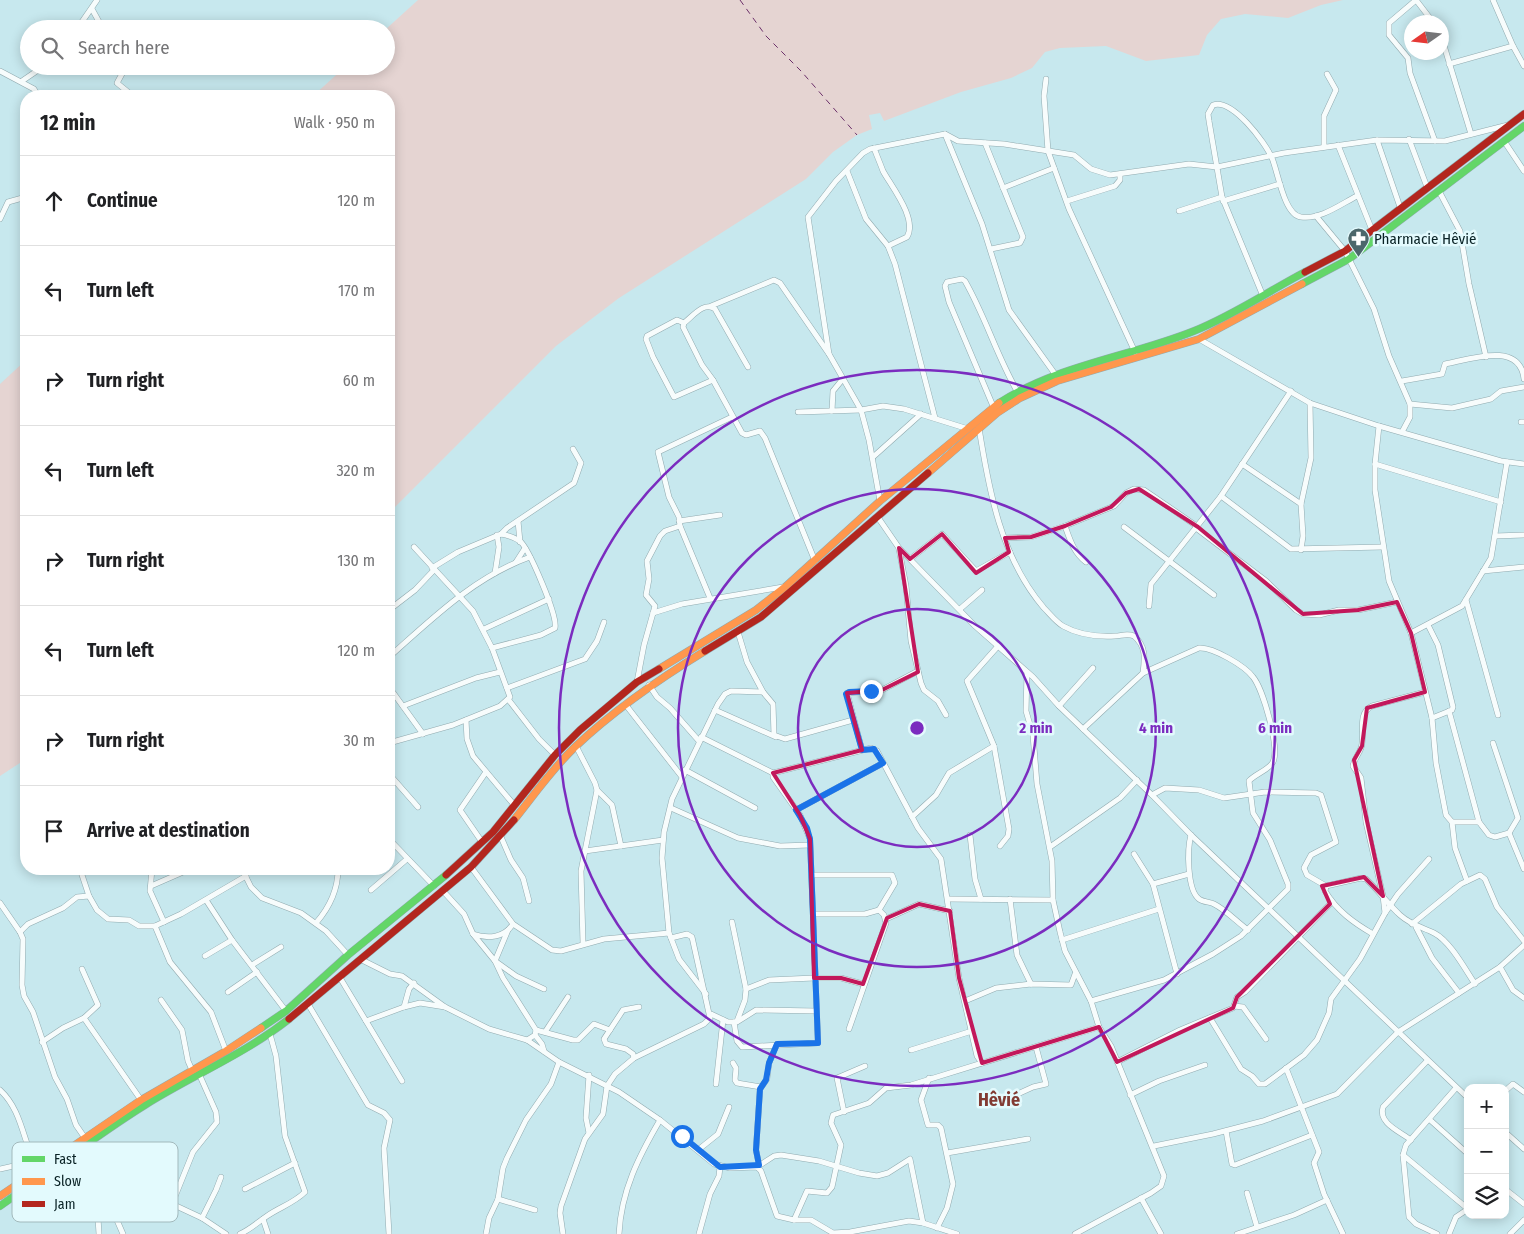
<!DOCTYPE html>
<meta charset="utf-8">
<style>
:root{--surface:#fff;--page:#f2f2f2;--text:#202124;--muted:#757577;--line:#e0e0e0}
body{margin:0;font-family:"Fira Sans Condensed",sans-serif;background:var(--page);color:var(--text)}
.controls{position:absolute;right:15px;bottom:15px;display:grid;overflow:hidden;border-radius:10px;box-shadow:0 2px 12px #0003}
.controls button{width:45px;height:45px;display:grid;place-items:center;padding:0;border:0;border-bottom:1px solid var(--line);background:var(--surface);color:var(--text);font:25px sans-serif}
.compass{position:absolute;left:1404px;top:15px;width:45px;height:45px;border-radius:50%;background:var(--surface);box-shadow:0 2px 12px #0003;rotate:256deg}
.stop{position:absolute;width:15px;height:15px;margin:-11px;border:4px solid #1a73e8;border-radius:50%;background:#fff}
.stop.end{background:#1a73e8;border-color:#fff;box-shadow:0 1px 5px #0008}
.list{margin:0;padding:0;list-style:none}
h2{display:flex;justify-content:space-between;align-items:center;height:65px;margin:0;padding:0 20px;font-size:21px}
h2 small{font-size:16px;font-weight:400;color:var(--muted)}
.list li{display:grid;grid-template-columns:32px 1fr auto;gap:15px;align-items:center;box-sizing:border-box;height:90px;padding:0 20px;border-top:1px solid var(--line)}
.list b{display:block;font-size:19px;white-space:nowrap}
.list em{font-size:16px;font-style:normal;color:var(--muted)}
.icon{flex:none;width:28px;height:28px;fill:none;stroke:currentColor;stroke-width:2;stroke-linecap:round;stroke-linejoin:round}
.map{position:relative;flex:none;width:1524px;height:1234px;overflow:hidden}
.search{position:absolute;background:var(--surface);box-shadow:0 2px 12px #0003;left:20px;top:20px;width:375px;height:55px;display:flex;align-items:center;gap:12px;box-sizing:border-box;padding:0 18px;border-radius:28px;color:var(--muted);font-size:19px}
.panel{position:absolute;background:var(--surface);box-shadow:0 2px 12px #0003;left:20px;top:90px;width:375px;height:785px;border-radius:20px}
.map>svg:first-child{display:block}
.green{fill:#e5d4d2}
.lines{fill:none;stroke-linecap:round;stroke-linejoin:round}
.ferry{stroke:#6c316a;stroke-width:1;stroke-dasharray:6 5;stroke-linecap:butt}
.street-casing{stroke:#91aaaf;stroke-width:6}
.fast-casing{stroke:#91aaaf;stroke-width:8}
.slow-casing{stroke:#91aaaf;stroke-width:8}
.jam-casing{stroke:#91aaaf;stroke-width:8}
.street{stroke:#f7fcfc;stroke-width:5}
.fast{stroke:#63d668;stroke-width:7}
.slow{stroke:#ff974d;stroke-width:7}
.jam{stroke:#b3261e;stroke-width:7}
.route{stroke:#1a73e8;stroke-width:6}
.marked{fill:none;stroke:#c2185b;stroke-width:4;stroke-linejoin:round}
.ring{fill:none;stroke:#7b2cbf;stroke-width:2.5}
.labels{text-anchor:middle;stroke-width:5;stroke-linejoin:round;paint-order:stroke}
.poi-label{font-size:15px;fill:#092225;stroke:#e3fafd;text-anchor:start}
.quarter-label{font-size:18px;font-weight:bold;fill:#823b33;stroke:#e3fafd}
.key{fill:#e3fafd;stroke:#a2b9bc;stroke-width:1}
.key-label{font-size:14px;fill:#092225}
.centre{fill:#7b2cbf;stroke:#e3fafd;stroke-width:2.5}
.ring-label{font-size:15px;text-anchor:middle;font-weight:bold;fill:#7b2cbf;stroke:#e3fafd;stroke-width:5;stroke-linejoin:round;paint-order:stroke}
</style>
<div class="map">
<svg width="1524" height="1234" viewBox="0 0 1524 1234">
<rect width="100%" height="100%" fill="#c7e8ee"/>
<!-- green -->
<g class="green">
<path d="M418 0H1343L1321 5 1288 18 1245 14 1221 19 1207 35 1199 55 1146 61 1106 46 1060 48 1045 52 1032 68 1011 78 961 92 884 121 880 113 869 115 872 129 857 135 833 152 806 179 619 298 556 346 389 513V96H313L346 66H386V29Z"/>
<path d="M26 360V759L0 776V384Z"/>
</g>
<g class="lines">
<!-- ferry -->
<path class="ferry" d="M740 0 766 36 801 71 857 135"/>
<defs>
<g id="street">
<path d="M1493 0 1513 46 1524 66"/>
<path d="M92 9 103 29"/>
<path d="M1433 22 1416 0 1389 23V35L1408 58 1410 73 1435 141"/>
<path d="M77 29 97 0"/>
<path d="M1442 39 1471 134"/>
<path d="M1449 64 1513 46"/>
<path d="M123 66V72L117 83 133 96"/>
<path d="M0 71 34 89 38 96"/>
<path d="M1046 79 1044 96 1048 151 1069 209 1135 352"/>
<path d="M22 81 44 66"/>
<path d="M945 134 982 224 1009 310 1055 374"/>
<path d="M1409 139 1427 187"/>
<path d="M1377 140 1400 207"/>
<path d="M1504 141 1524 171"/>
<path d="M985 143 1023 237 1020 243 991 249"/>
<path d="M1338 145 1372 230"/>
<path d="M1324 147V116L1336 90 1327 74"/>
<path d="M874 148C877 156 880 163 883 171 891 186 918 219 907 237L888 246"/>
<path d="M847 171 866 219 888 246 895 264 935 418"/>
<path d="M1003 188 1054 168"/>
<path d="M1439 191 1460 231 1469 284 1486 357"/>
<path d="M1067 201 1115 186 1120 180V174"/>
<path d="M1223 201 1280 184"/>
<path d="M1179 211 1222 197"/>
<path d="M1316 216 1345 251 1374 309 1389 356 1410 404V417L1402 432"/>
<path d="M0 219 8 202 26 197"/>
<path d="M1263 296 1222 197 1209 121 1208 114 1213 105C1232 98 1265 142 1272 158 1278 172 1284 215 1301 217 1320 220 1341 204 1357 196"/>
<path d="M711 306 774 280 780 283 829 354 861 410 869 440 880 501"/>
<path d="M684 323 677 320 647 336 646 339 653 357 674 397 713 380"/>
<path d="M1199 339 1310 403 1379 426 1501 461 1524 464"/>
<path d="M829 354 808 217 836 181 863 153 870 149 945 134 958 141 1004 144 1074 155 1091 169 1110 175 1189 164 1217 167 1284 153 1377 140 1445 141 1508 125"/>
<path d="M748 367 715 309C704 301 693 316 684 323L683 327 702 365 713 380 742 433 746 435 760 431 765 438 815 561"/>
<path d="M1402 381 1442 374 1445 364C1471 359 1520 341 1524 379"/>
<path d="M1410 404 1452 408 1491 399 1501 391 1524 387"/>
<path d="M993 406 949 302 945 286 947 282 962 279 965 281C986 318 996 354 1017 391"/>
<path d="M832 411 833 391 842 380"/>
<path d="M798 412 861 410 883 406 904 409 965 428"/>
<path d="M1521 422H1524"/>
<path d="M1379 426 1375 464V490L1389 581 1411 633 1432 718 1436 763 1446 815 1452 822H1479"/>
<path d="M979 428C989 491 1001 558 1044 608 1050 614 1056 622 1063 626 1079 635 1097 637 1115 636 1121 636 1127 633 1134 636 1146 646 1145 658 1143 673"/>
<path d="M873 457 921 414"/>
<path d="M1242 464 1301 504"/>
<path d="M1375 464 1501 502"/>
<path d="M1221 496 1291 549 1383 547"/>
<path d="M877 516 899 548 974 625 1033 677 1059 706 1152 795 1191 835 1468 1098"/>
<path d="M518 521 520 542"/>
<path d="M679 521 720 515"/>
<path d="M1065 526C1070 540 1074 553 1086 562"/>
<path d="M1124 527 1214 595"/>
<path d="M1196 528 1266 581 1296 610 1303 614 1319 615 1339 610H1358L1397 602"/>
<path d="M501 534 507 528 574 483 581 463 573 449"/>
<path d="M1495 536 1524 535"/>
<path d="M1005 538 1031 537 1065 526 1114 506 1126 493 1134 489 1144 490 1198 527"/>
<path d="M899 549 906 586 911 641 921 683 924 690 938 701 946 715"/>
<path d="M1301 550 1303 536 1301 504 1311 458 1310 403"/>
<path d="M910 559 942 534 976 571 1010 552"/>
<path d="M516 562 525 548"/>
<path d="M432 568 458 552 501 534C507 535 515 538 520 541 529 549 558 616 555 628L541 635 492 648"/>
<path d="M1483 571 1524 567"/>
<path d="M495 573 499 547 497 535"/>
<path d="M710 598 680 526 679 517 669 497 658 452 732 417"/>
<path d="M1466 600 1498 715"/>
<path d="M1149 606 1151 584 1221 496 1291 391"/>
<path d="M960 609 982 590"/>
<path d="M389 610 415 590 434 570"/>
<path d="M653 613 682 604 783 587"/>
<path d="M1428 625 1438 645 1453 707 1452 710 1432 718"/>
<path d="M484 629 549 599"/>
<path d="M738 632 747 662 763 692"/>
<path d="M1411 633 1462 606 1491 558 1507 462"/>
<path d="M999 645 967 681 994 746 1009 829 1008 836 1000 846"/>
<path d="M389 657C432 619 474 577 530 557"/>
<path d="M1027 673 1026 711 1033 735 1037 784 1052 861 1053 900 1060 932 1065 951 1091 1001 1099 1027 1111 1046 1164 1176 1161 1186 1151 1193 1075 1234"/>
<path d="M637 682 644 645 655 606 646 595 649 579 647 561 660 536 665 531 680 526"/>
<path d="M649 685 657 697 670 708 699 741"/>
<path d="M389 687 423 734"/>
<path d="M507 688 585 659 597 641 604 622"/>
<path d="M508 699 539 739 555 755"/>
<path d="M625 704 682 777"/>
<path d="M403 706 476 678 500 672"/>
<path d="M1059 706 1093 668"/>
<path d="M715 710 776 737"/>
<path d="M1449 711 1479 822 1489 835 1495 837 1509 833 1518 818 1493 743"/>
<path d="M466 720 467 739 473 756 515 806"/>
<path d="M1083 729 1143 673 1199 648C1213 647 1245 666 1253 677 1263 689 1280 748 1273 762 1269 770 1255 774 1249 781L1253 813 1270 840 1288 884V889L1241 936 1213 954 1164 980 1091 1001"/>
<path d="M701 737 773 773"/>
<path d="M389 743 453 725 500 706 510 697 492 648 473 611 414 547"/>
<path d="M576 746 595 783 597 790 581 871 583 943"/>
<path d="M862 750 847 693 882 690 918 671"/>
<path d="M685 770 755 808"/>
<path d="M389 774 418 807"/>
<path d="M597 790 612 805 621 846"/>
<path d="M1152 795 1165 788 1199 790 1224 798 1265 792 1316 793 1321 795 1336 842 1311 855 1304 868 1307 875 1326 886 1361 878 1366 879C1378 890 1388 904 1400 915 1411 925 1422 927 1434 933 1450 941 1465 969 1475 984"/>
<path d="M671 808 738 838 780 846 810 845"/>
<path d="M796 810 883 763"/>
<path d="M912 817 936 795 949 773 994 746"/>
<path d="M1452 822 1455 848 1467 881"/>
<path d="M1509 833 1524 869"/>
<path d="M970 835 975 879 981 899"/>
<path d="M1191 835C1187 849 1187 890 1199 899 1203 902 1210 902 1214 904 1226 910 1237 922 1248 930"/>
<path d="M501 837 511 860 523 878 529 901"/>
<path d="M389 839 434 886"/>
<path d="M482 842 460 810 486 772"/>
<path d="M1050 847 1120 798 1137 780"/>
<path d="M585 851 663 840"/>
<path d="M1134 854 1153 884 1177 974"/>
<path d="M471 867 513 924 552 950 561 951 604 939 669 933"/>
<path d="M80 869 89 896"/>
<path d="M152 869 150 891 164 922"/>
<path d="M242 869 251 887 262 898 301 913 326 931 348 955"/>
<path d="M812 875H892L895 883 879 910"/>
<path d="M1153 884 1189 874"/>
<path d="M151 886 190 869"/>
<path d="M1326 886 1325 891C1337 911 1354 923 1373 934"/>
<path d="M371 890 407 859"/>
<path d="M443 891 464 914 473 934 495 961 503 978 536 1030 535 1035 527 1040"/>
<path d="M948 899 1053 900"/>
<path d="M1010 899 1017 955 1031 984"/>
<path d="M206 900 232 940 286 1011"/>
<path d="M0 903 20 932 23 939 22 985 24 996 33 1012 55 1077 67 1099 76 1125 94 1151 102 1186 123 1234"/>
<path d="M1385 913 1383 896 1366 822 1361 778 1353 766C1354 759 1359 754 1361 748 1366 734 1356 714 1372 706L1425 692"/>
<path d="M814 914H865L879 910"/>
<path d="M886 919 919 904 950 911"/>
<path d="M732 922 746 989 745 1000 737 1021"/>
<path d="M316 923C329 908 338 889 338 869"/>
<path d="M1412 924 1461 884 1480 875 1485 879 1497 907 1524 941"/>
<path d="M155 926 170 962 211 1012 226 1051"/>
<path d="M1416 927 1432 958 1459 993"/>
<path d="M508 930 495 961 516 976 544 989"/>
<path d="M20 932 28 924 63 908 77 897 89 896 97 910 108 919 129 920 139 926H155L181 914 246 876"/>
<path d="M473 934C488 939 504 938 513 924"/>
<path d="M1062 940 1159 909"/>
<path d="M205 956 232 940"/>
<path d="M360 959 390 974 402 976 445 1007 489 1029 527 1040 559 1062 619 1092 660 1120 714 1164 730 1168 757 1167 761 1171 777 1216 794 1220H811L833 1233 850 1232 909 1221 923 1223 957 1234"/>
<path d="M252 965 281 947"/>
<path d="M1500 967 1513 990 1524 998"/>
<path d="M82 969 98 1005 84 1018 141 1100"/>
<path d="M339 976 402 1081"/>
<path d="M746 989 769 980 814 978H841L863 984"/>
<path d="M228 992 257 972"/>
<path d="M706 994 679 959 669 933 662 858 664 832 672 799 718 704 725 694 731 691 763 692 773 704 774 735 785 739 853 720"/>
<path d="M161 1000 182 1030 188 1061 192 1070"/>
<path d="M965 1001 996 988 1031 984 1071 985 1075 974"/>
<path d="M308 1004 368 1105 384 1113 390 1120 384 1148 389 1234"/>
<path d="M1234 1006 1243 1007 1266 1039"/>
<path d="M404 1007 420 1003 445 1007"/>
<path d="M711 1014 728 1022H737L756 1010 816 1011"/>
<path d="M1210 1018 1241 1069 1252 1076 1259 1084H1265L1304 1055 1317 1040 1329 1013 1331 999 1360 959 1385 913 1398 894 1429 859"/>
<path d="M366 1021 404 1007 409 989 414 983"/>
<path d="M734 1022 737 1041 742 1047 818 1043 810 839 800 815 773 777V773L871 748 877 751 918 828 941 859 959 978 977 1056 982 1063"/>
<path d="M849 1029 886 923 884 915 879 910"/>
<path d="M536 1030 573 1040H578L594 1024 610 1030"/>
<path d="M545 1032 568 997"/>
<path d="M535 1035 542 1044 544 1051"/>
<path d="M42 1042 63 1028 84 1018"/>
<path d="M911 1050 972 1031"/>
<path d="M634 1058 633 1054 626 1049 606 1044 604 1039 623 1010 639 1007"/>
<path d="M1117 1062 1180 1030 1233 1008 1237 997 1245 992 1330 904 1331 900"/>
<path d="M733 1063 736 1068 735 1080 737 1083 761 1087"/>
<path d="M1286 1068 1319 1152 1314 1163 1324 1194 1343 1234"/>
<path d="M589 1075 586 1118 589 1133"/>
<path d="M929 1078 921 1100 928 1125H938L941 1128 953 1184 947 1208 937 1228"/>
<path d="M716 1084 723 1020"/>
<path d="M1456 1088 1406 1145 1403 1155 1468 1209"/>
<path d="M0 1090C23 1111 23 1144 38 1170"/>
<path d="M1505 1091 1513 1084 1524 1092"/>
<path d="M1130 1095 1159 1081 1205 1065"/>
<path d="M1009 1098 1033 1087 1046 1084 1036 1047"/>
<path d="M844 1112 837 1078 865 1066"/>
<path d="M1429 1119 1468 1154"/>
<path d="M1226 1131 1232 1164 1235 1165 1312 1135"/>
<path d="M1505 1132 1524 1149"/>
<path d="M1411 1140C1399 1131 1378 1123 1383 1107L1427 1061"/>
<path d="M1154 1146 1213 1134 1263 1121 1337 1094 1398 1032 1500 967 1524 945"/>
<path d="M698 1150 718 1134 729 1107"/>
<path d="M947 1153 1028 1139"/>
<path d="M1403 1155 1409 1217 1416 1224 1437 1234"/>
<path d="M759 1165 756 1150 760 1089 767 1079 769 1063 777 1044"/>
<path d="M57 1167 96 1185 138 1191 172 1204 202 1218 226 1234"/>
<path d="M757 1167 774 1156 781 1155 819 1161 859 1173 877 1176 888 1173 910 1159 923 1223"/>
<path d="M0 1169 18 1165 29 1155"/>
<path d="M96 1185 99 1234"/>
<path d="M245 1189 295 1163"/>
<path d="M1505 1189 1524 1204"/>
<path d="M1247 1193 1257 1227"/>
<path d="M1141 1198 1161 1234"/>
<path d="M498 1199 535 1210"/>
<path d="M172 1204 193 1152 217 1122 216 1112 200 1076"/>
<path d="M202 1218 216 1190 221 1177"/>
<path d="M263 1219 268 1234"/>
<path d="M794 1220 807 1191 827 1193 832 1187 841 1145 831 1123 833 1115 869 1103 886 1088 911 1085 1099 1027"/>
<path d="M240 1234C251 1229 258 1222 267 1216 280 1207 294 1203 305 1192L285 1136 276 1056 270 1034"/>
<path d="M486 1234 489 1218 498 1199 503 1168 507 1158 526 1120 551 1084 559 1062"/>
<path d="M563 1234 560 1213 561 1206 585 1139 603 1114 607 1086 615 1074 634 1058 704 1024 710 1018 692 937 687 934 671 938"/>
<path d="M619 1234C621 1191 639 1156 660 1120"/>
<path d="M699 1234 710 1194 719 1176 720 1167"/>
<path d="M1237 1234 1294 1215 1327 1200"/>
<path d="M1449 1234 1456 1217 1468 1209"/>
<path d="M1510 1234 1524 1220"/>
</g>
<g id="fast">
<path d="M1302 284 1349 259 1524 126"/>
<path d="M999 403C1058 365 1129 357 1194 331 1232 316 1269 291 1305 272"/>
<path d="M261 1028 286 1011 348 955 446 875"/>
<path d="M0 1206C48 1173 95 1136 145 1105 193 1075 243 1055 289 1019"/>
</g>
<g id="slow">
<path d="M928 473 997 413 1020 398 1057 381 1199 339 1302 284"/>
<path d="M659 669 756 610 785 587 880 501 999 403"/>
<path d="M514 820C534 795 552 769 575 747 615 709 659 679 705 651"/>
<path d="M0 1196 141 1100 226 1051 261 1028"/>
</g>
<g id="jam">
<path d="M1305 272 1345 251 1524 114"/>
<path d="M705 651 761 617 928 473"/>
<path d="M446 875 493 832 555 755 580 730 637 682 659 669"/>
<path d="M289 1019 471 867 514 820"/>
</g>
</defs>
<!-- street casing -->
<use href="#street" class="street-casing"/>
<!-- fast casing -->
<use href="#fast" class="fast-casing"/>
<!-- slow casing -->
<use href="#slow" class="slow-casing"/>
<!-- jam casing -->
<use href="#jam" class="jam-casing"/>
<!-- street -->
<use href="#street" class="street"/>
<!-- fast -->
<use href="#fast" class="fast"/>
<!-- slow -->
<use href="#slow" class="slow"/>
<!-- jam -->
<use href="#jam" class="jam"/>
</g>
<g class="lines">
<!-- route -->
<path class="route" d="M682 1136 720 1167 759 1165 756 1150 760 1089 766 1080 769 1063 777 1044 818 1043 810 839 807 828 796 810 883 763 874 749 862 750 846 694 849 692 871 691"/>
</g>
<!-- marked area -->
<path class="marked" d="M1139 489 1198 527 1303 614 1358 610 1397 602 1411 633 1425 692 1367 708 1362 746 1354 760 1383 896 1364 877 1322 886 1330 904 1237 997 1233 1008 1117 1062 1099 1027 982 1063 959 978 950 911 919 904 887 918 863 984 841 978H814L810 839 800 815 773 773 862 750 847 693 882 690 918 672 899 548 910 559 942 534 976 573 1009 552 1005 538 1031 537 1065 526 1111 507 1126 493Z"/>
<!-- distance rings -->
<g class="ring">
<circle cx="917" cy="728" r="119"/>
<circle cx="917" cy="728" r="239"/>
<circle cx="917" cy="728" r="358"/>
</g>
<!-- icons -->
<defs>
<symbol id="pharmacy-pin" viewBox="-11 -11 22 30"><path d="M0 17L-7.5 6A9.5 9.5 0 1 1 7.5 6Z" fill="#4c676b" stroke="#e3fafd"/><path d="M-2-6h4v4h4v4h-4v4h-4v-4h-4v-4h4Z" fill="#fff"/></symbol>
</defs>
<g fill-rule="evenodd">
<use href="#pharmacy-pin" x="1346" y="226" width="25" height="34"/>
</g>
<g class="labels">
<!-- poi labels -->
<g class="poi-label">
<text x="1374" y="244">Pharmacie Hêvié</text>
</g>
<!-- quarter labels -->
<g class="quarter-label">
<text x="999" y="1106">Hêvié</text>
</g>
</g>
<!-- legend -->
<rect x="12" y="1142" width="166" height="80" rx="8" class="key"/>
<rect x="22" y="1156" width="23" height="6" fill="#63d668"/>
<rect x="22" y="1178" width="23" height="7" fill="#ff974d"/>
<rect x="22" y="1201" width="23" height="6" fill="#b3261e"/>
<g class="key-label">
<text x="54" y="1164">Fast</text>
<text x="54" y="1186">Slow</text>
<text x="54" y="1209">Jam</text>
</g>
<circle cx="917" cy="728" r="8" class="centre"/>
<g class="ring-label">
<text x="1036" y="733">2 min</text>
<text x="1156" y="733">4 min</text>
<text x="1275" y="733">6 min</text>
</g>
</svg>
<div class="controls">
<button>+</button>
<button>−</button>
<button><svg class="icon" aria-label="layers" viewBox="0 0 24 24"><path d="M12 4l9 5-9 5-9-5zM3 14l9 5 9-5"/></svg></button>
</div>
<svg class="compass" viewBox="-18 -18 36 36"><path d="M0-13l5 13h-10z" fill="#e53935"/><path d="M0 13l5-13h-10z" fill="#757577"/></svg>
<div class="stop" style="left:682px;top:1136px"></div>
<div class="stop end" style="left:871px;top:691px"></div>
<div class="search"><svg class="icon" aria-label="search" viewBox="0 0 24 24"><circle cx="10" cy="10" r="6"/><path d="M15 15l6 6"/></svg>Search here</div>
<section class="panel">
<h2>12 min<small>Walk · 950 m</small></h2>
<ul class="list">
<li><svg class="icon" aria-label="ahead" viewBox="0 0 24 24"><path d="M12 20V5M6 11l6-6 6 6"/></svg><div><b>Continue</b></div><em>120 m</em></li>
<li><svg class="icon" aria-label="left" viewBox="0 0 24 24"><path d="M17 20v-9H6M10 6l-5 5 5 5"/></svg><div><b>Turn left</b></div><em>170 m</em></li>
<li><svg class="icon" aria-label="right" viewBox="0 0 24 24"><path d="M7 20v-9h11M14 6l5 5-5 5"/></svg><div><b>Turn right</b></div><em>60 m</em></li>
<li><svg class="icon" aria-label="left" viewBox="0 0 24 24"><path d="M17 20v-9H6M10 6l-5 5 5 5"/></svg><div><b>Turn left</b></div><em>320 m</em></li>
<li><svg class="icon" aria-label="right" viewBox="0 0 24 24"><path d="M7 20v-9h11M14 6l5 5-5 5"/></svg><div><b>Turn right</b></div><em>130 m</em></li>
<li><svg class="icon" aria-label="left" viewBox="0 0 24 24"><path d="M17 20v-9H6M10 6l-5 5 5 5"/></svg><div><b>Turn left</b></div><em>120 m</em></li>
<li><svg class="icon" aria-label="right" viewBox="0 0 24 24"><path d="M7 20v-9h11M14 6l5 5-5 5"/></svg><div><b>Turn right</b></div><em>30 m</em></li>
<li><svg class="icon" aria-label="arrive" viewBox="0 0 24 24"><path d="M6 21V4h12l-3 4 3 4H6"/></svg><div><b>Arrive at destination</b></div></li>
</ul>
</section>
</div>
